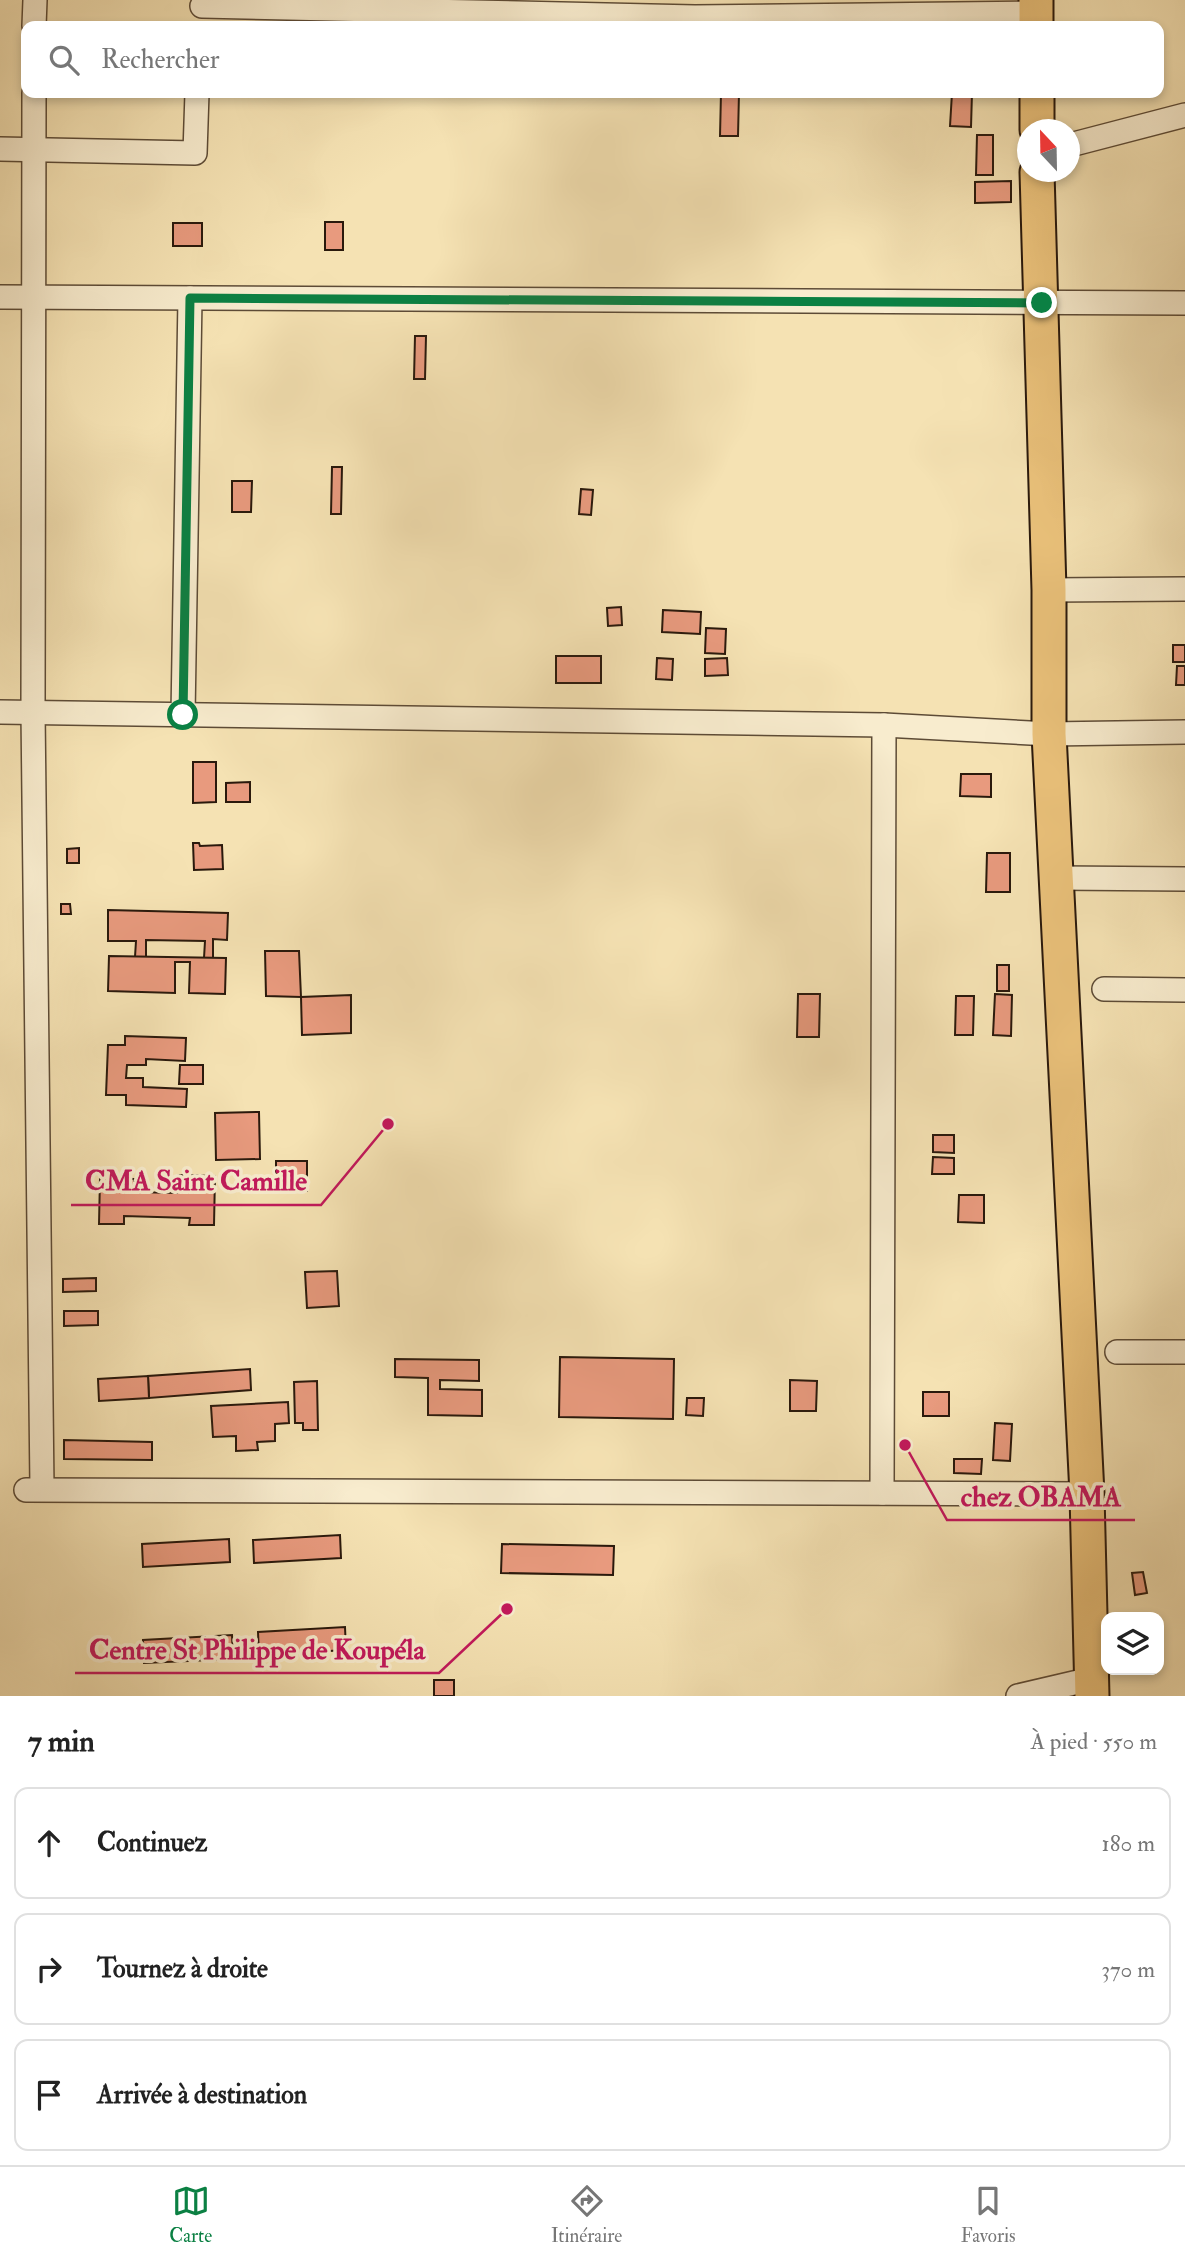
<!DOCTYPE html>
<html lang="fr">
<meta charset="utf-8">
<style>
:root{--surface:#fff;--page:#f6f6f6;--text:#222;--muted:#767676;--line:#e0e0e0;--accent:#0b8043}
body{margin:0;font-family:"IM FELL Double Pica",serif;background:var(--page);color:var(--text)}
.controls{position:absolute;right:21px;bottom:21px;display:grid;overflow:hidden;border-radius:14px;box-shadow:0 4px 10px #0003}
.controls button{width:63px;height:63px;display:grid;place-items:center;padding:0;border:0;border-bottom:2px solid var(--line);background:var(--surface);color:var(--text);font:35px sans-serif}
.compass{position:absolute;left:1017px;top:119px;width:63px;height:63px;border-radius:50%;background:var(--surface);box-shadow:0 4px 10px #0003;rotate:338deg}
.stop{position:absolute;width:21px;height:21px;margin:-16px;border:5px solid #0b8043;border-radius:50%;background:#fff}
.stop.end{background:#0b8043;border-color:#fff;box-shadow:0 2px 7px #0008}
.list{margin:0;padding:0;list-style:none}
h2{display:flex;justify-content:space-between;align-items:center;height:91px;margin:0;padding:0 28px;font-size:30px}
h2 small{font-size:23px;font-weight:400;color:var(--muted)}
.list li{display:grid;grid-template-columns:46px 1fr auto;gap:21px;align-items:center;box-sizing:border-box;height:112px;margin:0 14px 14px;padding:0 14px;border:2px solid var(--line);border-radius:14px}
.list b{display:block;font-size:26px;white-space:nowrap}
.list em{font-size:23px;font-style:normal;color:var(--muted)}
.icon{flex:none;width:38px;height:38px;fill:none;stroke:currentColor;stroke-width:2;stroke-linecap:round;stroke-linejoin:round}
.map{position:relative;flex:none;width:1185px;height:1696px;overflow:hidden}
.search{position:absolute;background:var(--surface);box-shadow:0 4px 10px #0003;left:21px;right:21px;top:21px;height:77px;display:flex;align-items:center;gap:18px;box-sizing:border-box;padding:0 24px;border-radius:14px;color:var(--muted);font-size:26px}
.sheet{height:469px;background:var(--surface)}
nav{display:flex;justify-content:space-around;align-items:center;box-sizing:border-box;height:98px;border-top:2px solid var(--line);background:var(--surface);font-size:19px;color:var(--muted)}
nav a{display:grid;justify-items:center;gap:4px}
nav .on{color:var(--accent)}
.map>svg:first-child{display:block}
.building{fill:#e89a7e;stroke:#2a190c;stroke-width:2}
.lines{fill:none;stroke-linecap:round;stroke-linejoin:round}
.minor-casing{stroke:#5d4b36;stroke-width:26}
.highway-casing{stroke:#2a190c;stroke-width:37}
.minor{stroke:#f8ecce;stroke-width:23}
.highway{stroke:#eac17a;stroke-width:33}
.route{stroke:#0b8043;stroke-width:9}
.leader{fill:none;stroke:#c2185b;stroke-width:2.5}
.callout-dot{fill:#c2185b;stroke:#f8ecce;stroke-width:2.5}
.callout-label{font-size:28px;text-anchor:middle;font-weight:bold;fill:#c2185b;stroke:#f8ecce;stroke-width:7;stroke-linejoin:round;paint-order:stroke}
</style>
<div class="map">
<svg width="1185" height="1696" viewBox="0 0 1185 1696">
<rect width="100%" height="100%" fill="#f5e2b3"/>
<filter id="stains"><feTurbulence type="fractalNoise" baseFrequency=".00286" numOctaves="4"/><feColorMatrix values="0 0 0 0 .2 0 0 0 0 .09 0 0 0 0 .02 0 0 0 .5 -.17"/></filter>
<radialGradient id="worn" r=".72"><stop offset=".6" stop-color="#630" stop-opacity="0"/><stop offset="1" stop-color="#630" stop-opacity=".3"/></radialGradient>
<!-- building -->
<g class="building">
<path d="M721 93H739L738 136H720Z"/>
<path d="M952 93H972L971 127 950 126Z"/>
<path d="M977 135H993V175H976Z"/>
<path d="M1011 181V202L975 203V182Z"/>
<rect x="325" y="222" width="18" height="28"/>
<rect x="173" y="223" width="29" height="23"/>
<path d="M415 336H426L425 379H414Z"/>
<path d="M332 467H342L341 514H331Z"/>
<path d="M232 481H252L251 512H232Z"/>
<path d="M581 489 593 490 591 515 579 514Z"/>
<path d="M621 607 622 625 608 626 607 608Z"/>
<path d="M663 610 701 612 700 634 662 632Z"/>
<path d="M706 628 726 629 725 654 705 653Z"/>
<rect x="1173" y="645" width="12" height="17"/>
<rect x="556" y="656" width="45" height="27"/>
<path d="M657 658 673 659 672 680 656 679Z"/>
<path d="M727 658 728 675 705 676V659Z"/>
<path d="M1177 666H1185V685H1176Z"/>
<path d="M193 762H216V802L193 803Z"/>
<path d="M961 774H991V797L960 796Z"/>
<path d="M250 782V802H226V783Z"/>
<path d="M193 843H199L200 846 222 845 223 869 194 870Z"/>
<path d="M79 848V863H67V849Z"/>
<path d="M987 853H1010V892H986Z"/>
<path d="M61 904H70L71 914H61Z"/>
<path d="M108 910 228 913 227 940 213 939V958H204L205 941 146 940V957H135L136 941H108Z"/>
<path d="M265 951H299L301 997 266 996Z"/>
<path d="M109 956 226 958 225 994 189 993 190 962H175V993L108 991Z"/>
<rect x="997" y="965" width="12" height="26"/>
<path d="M798 994H820L819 1037H797Z"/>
<path d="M995 994 1012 995 1011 1036 993 1035Z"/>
<path d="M351 995V1033L302 1035 301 997Z"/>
<path d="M956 996H974L973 1035H955Z"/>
<path d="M125 1036 186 1038 185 1061 146 1059V1065H127L126 1078H143V1087L187 1089 186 1107 126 1105V1095H106L108 1045H125Z"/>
<path d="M180 1065H203V1084H179Z"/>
<path d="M259 1112 260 1159 216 1160 215 1113Z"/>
<path d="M933 1135H954V1153L933 1152Z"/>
<path d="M933 1157 954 1158V1174H932Z"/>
<rect x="276" y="1161" width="31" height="30"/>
<path d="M178 1175 215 1176 214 1225H189L190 1218 124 1216V1224H99L100 1178 134 1179V1192L177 1193Z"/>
<path d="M959 1195H984V1223L958 1222Z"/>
<path d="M337 1271 339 1306 307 1308 305 1272Z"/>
<path d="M96 1278V1291L63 1292V1279Z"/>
<path d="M64 1311H98V1325L64 1326Z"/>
<path d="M560 1357 674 1359 673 1419 559 1417Z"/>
<path d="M395 1359 479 1360V1381L440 1380V1389L482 1390V1416L428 1415V1378L395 1377Z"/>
<path d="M250 1369 251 1390 149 1398 148 1376Z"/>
<path d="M148 1376 149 1398 99 1401 98 1379Z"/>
<path d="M790 1380 817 1381 816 1411H790Z"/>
<path d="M317 1381 318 1430H303V1423H295L294 1382Z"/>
<rect x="923" y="1392" width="26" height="24"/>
<path d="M687 1398H704L703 1416 686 1415Z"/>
<path d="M288 1402 289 1423 275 1424V1441L257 1442 258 1450 236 1451V1436L213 1437 211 1406Z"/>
<path d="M995 1423 1012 1424 1010 1461 993 1460Z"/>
<path d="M64 1440 152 1442V1460L64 1459Z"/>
<path d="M954 1459H982L981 1474 954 1473Z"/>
<path d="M340 1535 341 1558 254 1563 253 1540Z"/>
<path d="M229 1539 230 1562 143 1567 142 1544Z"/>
<path d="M502 1544 614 1546 613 1575 501 1573Z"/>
<path d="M1143 1572 1147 1593 1135 1595 1132 1573Z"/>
<path d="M345 1627 346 1650 259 1655 258 1632Z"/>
<path d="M232 1635 233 1659 144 1663 143 1640Z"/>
<rect x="434" y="1680" width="20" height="16"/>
</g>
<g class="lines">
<defs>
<g id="minor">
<path d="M202 6 695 17 1036 13"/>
<path d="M34 26 35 0"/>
<path d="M34 93 33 712 42 1488"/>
<path d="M1070 145 1185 115"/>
<path d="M0 149 195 153 197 93"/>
<path d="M0 297 1185 303"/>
<path d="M1049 590 1185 589"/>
<path d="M0 712 884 725 1049 734 1185 732"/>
<path d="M183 715 190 298"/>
<path d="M1057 878 1185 879"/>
<path d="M1104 989 1185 990"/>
<path d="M1117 1352H1185"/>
<path d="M26 1490 1087 1494"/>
<path d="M882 1493 884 725"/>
<path d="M1018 1696 1091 1679"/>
</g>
<g id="highway">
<path d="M1036 0V26"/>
<path d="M1037 93V130"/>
<path d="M1037 172 1049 590V734L1087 1494 1092 1696"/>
</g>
</defs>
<!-- minor casing -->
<use href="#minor" class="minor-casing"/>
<!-- highway casing -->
<use href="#highway" class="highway-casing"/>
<!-- minor -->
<use href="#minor" class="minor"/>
<!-- highway -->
<use href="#highway" class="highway"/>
</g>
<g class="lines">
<!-- route -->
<path class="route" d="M183 715 190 298 1042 303"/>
</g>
<!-- callouts -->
<path class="leader" d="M388 1124L321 1205H71M905 1445L947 1520H1135M507 1609L439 1673H75"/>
<g class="callout-dot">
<circle cx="388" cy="1124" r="7"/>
<circle cx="905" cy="1445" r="7"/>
<circle cx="507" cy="1609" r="7"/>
</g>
<g class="callout-label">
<text x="196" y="1190">CMA Saint Camille</text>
<text x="1041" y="1506">chez OBAMA</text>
<text x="257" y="1659">Centre St Philippe de Koupéla</text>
</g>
<rect width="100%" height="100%" filter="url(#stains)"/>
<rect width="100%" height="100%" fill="url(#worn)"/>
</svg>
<div class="controls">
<button><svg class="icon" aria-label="layers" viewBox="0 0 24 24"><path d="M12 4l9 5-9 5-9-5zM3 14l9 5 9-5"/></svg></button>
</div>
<svg class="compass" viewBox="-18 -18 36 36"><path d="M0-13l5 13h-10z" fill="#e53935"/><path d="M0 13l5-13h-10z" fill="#767676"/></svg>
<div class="stop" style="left:183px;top:715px"></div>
<div class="stop end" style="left:1042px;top:303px"></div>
<div class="search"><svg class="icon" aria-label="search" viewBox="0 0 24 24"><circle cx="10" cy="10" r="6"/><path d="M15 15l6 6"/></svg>Rechercher</div>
</div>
<section class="sheet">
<h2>7 min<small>À pied · 550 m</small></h2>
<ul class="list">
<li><svg class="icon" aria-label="ahead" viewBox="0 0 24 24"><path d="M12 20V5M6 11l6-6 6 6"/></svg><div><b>Continuez</b></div><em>180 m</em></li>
<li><svg class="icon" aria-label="right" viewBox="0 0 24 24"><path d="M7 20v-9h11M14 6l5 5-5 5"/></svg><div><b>Tournez à droite</b></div><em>370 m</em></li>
<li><svg class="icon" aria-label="arrive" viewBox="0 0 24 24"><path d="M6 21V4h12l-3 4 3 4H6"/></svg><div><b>Arrivée à destination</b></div></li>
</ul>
</section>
<nav>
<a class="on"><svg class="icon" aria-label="map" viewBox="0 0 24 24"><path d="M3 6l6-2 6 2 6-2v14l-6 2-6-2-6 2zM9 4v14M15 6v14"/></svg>Carte</a>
<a><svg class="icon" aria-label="directions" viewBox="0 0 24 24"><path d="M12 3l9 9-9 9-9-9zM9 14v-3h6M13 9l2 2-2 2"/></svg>Itinéraire</a>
<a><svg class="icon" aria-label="saved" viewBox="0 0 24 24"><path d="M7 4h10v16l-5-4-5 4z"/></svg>Favoris</a>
</nav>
